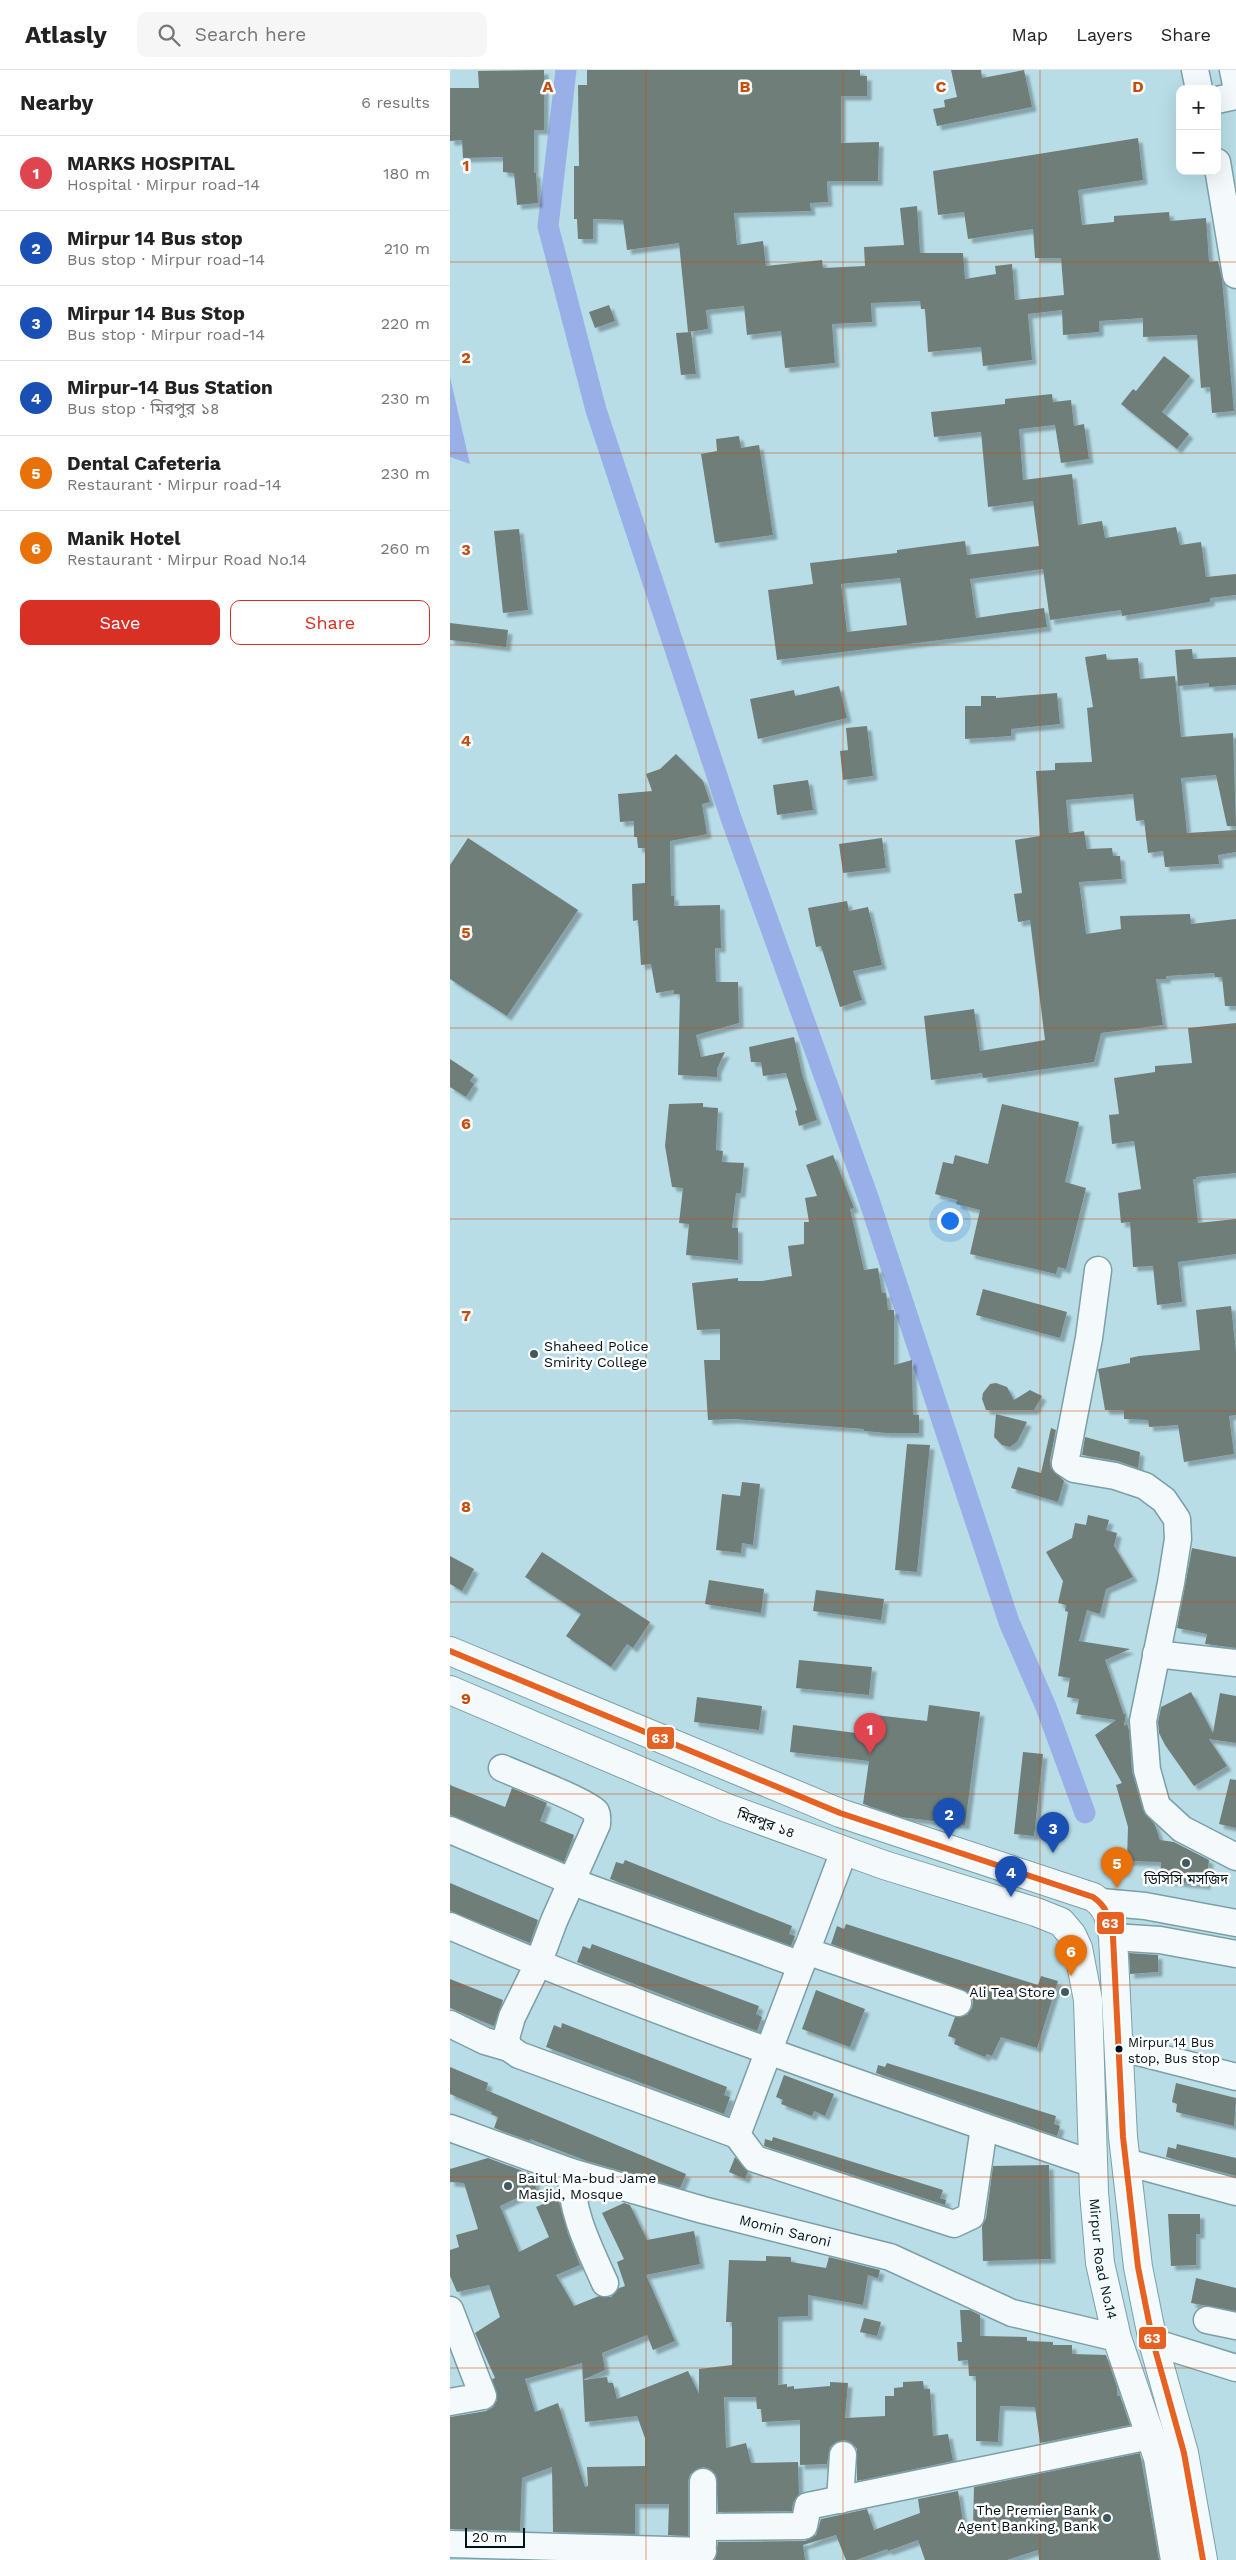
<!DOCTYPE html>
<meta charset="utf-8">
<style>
:root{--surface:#fff;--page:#f6f6f6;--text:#222;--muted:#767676;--line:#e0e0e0;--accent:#d93025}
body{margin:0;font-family:"Work Sans","Noto Sans Bengali",sans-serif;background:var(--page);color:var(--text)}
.controls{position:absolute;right:15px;top:15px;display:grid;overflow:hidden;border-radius:10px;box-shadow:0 5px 20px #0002}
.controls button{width:45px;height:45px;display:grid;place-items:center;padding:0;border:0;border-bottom:1px solid var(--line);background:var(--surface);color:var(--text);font:25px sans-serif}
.scale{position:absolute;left:15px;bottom:12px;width:60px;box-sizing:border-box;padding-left:5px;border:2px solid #001318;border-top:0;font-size:14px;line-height:18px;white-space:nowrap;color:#001318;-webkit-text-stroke:4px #fdfdfd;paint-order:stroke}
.you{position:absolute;left:499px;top:1150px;width:18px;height:18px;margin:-12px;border:4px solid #fff;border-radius:50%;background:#1a73e8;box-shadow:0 0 0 8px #1a73e833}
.badge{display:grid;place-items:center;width:32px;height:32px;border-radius:50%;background:var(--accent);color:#fff;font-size:16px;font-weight:700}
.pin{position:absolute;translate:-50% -41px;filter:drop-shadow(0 1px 2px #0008)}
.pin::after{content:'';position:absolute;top:26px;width:18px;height:15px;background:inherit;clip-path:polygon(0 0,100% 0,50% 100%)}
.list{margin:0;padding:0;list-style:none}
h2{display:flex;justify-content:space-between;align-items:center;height:65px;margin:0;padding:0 20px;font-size:21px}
h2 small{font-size:16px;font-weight:400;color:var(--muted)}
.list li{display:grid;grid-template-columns:32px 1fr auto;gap:15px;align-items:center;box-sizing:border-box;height:75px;padding:0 20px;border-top:1px solid var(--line)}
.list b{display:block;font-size:19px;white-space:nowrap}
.list p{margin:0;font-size:16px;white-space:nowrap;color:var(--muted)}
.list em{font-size:16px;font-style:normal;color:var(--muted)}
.actions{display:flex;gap:10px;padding:15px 20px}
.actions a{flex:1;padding:11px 0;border:1px solid var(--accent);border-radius:10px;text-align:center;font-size:18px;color:var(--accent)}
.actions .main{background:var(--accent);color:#fff}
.icon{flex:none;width:28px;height:28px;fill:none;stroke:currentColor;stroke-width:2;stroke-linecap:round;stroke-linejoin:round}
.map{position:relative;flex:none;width:786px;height:2490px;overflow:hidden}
header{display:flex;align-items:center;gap:30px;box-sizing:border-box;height:70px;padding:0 25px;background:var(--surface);border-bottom:1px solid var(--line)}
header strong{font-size:24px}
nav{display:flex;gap:28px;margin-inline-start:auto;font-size:18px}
.search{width:350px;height:45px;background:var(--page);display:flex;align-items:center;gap:12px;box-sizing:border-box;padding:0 18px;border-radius:10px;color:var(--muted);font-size:19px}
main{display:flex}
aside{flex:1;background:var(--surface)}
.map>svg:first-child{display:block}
.water{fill:#98b0e7}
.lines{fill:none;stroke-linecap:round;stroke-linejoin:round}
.canal{stroke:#98b0e7;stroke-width:21}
.building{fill:#707e79;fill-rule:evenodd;filter:url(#shadow)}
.minor-casing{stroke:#7c9fa7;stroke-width:29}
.major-casing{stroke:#7c9fa7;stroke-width:30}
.minor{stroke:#f4fafb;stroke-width:26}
.major{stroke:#f4fafb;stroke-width:28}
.bus-1-casing{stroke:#fdfdfd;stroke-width:10}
.bus-1{stroke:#e66122;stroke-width:6}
.grid{fill:none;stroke:#c54e0e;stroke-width:1;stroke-opacity:0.55}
.poi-dot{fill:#405a60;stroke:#fdfdfd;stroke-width:2}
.bus-dot{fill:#001318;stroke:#fdfdfd;stroke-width:2}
.labels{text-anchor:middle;stroke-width:5;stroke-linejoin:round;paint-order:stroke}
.bus-label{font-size:13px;fill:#001318;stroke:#fdfdfd;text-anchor:start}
.poi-label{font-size:14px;fill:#001318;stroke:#fdfdfd;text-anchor:start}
.street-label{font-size:14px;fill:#001318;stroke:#fdfdfd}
.grid-label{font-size:16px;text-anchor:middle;font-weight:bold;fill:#c54e0e;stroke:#fdfdfd;stroke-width:5;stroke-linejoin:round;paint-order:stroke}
.line-badge{stroke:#fdfdfd;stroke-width:2}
.badge-label{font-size:14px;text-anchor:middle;font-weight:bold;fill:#fff}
</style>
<header>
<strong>Atlasly</strong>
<div class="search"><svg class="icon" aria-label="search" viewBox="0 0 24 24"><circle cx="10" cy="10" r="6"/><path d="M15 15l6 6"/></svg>Search here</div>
<nav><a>Map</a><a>Layers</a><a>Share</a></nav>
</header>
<main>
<aside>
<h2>Nearby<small>6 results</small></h2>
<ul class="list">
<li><span class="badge" style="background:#e0444e">1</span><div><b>MARKS HOSPITAL</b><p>Hospital · Mirpur road-14</p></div><em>180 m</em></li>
<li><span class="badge" style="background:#1a4fb4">2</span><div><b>Mirpur 14 Bus stop</b><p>Bus stop · Mirpur road-14</p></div><em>210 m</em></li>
<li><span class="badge" style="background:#1a4fb4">3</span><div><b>Mirpur 14 Bus Stop</b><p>Bus stop · Mirpur road-14</p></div><em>220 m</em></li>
<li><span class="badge" style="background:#1a4fb4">4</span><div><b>Mirpur-14 Bus Station</b><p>Bus stop · মিরপুর ১৪</p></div><em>230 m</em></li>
<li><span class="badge" style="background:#e8710a">5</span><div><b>Dental Cafeteria</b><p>Restaurant · Mirpur road-14</p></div><em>230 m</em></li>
<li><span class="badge" style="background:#e8710a">6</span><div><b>Manik Hotel</b><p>Restaurant · Mirpur Road No.14</p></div><em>260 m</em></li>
</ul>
<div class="actions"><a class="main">Save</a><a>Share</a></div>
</aside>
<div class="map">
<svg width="786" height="2490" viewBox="0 0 786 2490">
<defs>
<filter id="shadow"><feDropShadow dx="4.5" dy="4.5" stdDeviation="1" flood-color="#0004"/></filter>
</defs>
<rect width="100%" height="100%" fill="#b8dde6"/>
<!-- water -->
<path class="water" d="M0 307 20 394 0 387Z"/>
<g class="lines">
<!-- canal -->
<path class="canal" d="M116 0 98 156 146 340 281 748 418 1127 559 1552 596 1637 635 1743"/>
</g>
<!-- building -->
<g class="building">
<path d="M94 0V60H84V103H86L88 133 67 135 64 103 53 102V87L13 88 12 70 0 71V18H29L28 1Z"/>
<path d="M137 0H410V6H417V26H391V73L429 72 428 111H377L378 132 360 133 361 141 284 143 287 175 313 171 316 196 372 190 373 198 415 196 414 177 454 175 450 138 467 136 470 183H513L515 209 546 204 545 196 562 194 565 230 614 225 611 188H585L583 159 518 169 514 142 488 145 483 101 688 68 693 110 628 120 632 155 664 152V146L719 142 720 151 756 148 759 192 768 191 772 209 784 341 762 343 760 317 751 318 747 265 693 267V248L649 251V262L613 265 612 240 578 244 582 290 533 296 531 277 478 282 475 239H471L470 231 421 233 422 252 382 254 385 293 335 298 331 261 297 265 294 236 256 240 258 259 238 262 229 173 177 180 173 150 143 149V169H128L127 149H124V96H129L128 15H137Z"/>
<path d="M501 0H531L532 8 574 0 582 37 487 56 483 39 495 37 494 30 507 27Z"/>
<path d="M159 235 165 251 145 258 139 242Z"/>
<path d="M241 262 246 304 231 305 226 263Z"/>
<path d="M714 286 740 306 712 342 739 364 727 379 671 334 683 319 686 321Z"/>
<path d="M602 324 603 332 621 330 624 356 634 354 639 389 611 393 605 355 569 359 573 410 622 404 628 455 652 451 655 468 726 457 730 475 751 472 756 507 786 504V525L760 528V532L672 546 671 540 600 550 593 499 520 509 526 548 594 538 597 557 327 590 318 520 363 514 360 493 447 483V480L515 471 517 485 589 476 583 431 538 437 531 362 484 367 481 342 555 334V329ZM450 508 457 555 397 562 391 514Z"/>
<path d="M289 366 291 378 309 375 323 465 265 473 251 384 267 381 266 369Z"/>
<path d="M69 459 78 540 53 543 44 461Z"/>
<path d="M0 553 58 560 56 577 0 570Z"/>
<path d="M742 579 743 589 786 587V615L759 617V613L728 616 725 580Z"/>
<path d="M656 584 657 590 688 588 690 609 725 606 731 667 783 663 786 756H777L766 705 731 708 737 763 786 760V782L768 785 769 794 715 797 713 781 698 783 694 750 686 751 683 724 616 730 619 763 634 761 637 779 662 778 663 786H670L672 809 629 812 636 864 671 859 670 846 740 844 741 854 786 849V936H775L772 907H765L764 903 716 906V909H706L713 955 651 963 644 992 533 1008 532 1003 481 1010 474 946 524 939 530 981 595 970 580 850 568 852 564 824 572 823 565 770 590 766 586 701 605 700V693L642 692 637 638 643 637 635 587Z"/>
<path d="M389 616 397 648 308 669 300 629 344 620 345 626Z"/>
<path d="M607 623 610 654 561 659V666L515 669V636H531V626H546V628Z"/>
<path d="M417 656 423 706 393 710 390 681 398 680 396 658Z"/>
<path d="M226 684 253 711 260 732 252 734 257 764 220 771 221 826H224V836L270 835 271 878H265L266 912H288L289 953 246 965 251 987 275 982 267 999V1007L228 1005 230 924H224V920L206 923 201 894 191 895 188 850 183 851 182 814 195 813V778H188L187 767H184V751L170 752 168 724 202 721 196 704 210 699Z"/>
<path d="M358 710 363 740 327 745 323 715Z"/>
<path d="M18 768 128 840 57 946 0 909V795Z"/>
<path d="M432 768 436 798 393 803 389 774Z"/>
<path d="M397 831 399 841 418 837 432 895 403 901 412 930 390 937 371 876 366 877 358 838Z"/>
<path d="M786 953V1103L746 1107V1109H743L748 1153 786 1149V1184L728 1192 732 1232 707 1235 703 1196 683 1197 680 1152 671 1153 668 1123 691 1119 684 1071 662 1074 659 1045 669 1044 664 1008 705 1002V996L742 993 738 958Z"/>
<path d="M344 967 352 1004 367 1050 349 1056 345 1041 347 1040 336 1003 313 1006 311 992H301L299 977Z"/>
<path d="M0 989 24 1005 20 1011 24 1014 16 1027 0 1017Z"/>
<path d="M253 1033V1037L268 1038 266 1080 273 1081 272 1092 294 1093 291 1123H286L282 1158H288V1190L236 1185 239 1154 229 1153 233 1118 222 1117 215 1076 219 1034Z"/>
<path d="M552 1034 629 1052 615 1112 636 1118 616 1199 608 1197 606 1204 520 1184 530 1140 506 1134 507 1130 485 1124 493 1092 503 1094 505 1085 538 1094Z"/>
<path d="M383 1085 404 1138 400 1139 414 1200 428 1198 432 1223H436L438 1240H444V1295L462 1290 463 1345H469V1363H437L414 1361V1359L284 1349 258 1350 254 1290H270V1259L247 1260 242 1213 288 1208V1211H312L342 1206 338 1176 354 1174V1152H359L355 1128 367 1126 356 1095Z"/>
<path d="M533 1219 617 1242 610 1268 526 1245Z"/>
<path d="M781 1236 786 1282V1345L779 1346 784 1384 734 1392 728 1355 699 1357 698 1350 674 1349V1340H655L648 1299 680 1293V1288L689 1286 750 1280 746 1240Z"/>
<path d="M546 1313 557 1317 564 1330 580 1320 592 1326 584 1340H536L532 1329 533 1323 540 1314Z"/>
<path d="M546 1344 577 1352 567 1372 560 1377 552 1375 544 1367Z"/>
<path d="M601 1358 606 1360 600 1390 601 1398 614 1411 608 1432 561 1418 568 1397 591 1403Z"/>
<path d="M635 1367 690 1382 688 1398 668 1391 632 1385Z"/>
<path d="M457 1374 480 1375 467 1502 445 1500Z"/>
<path d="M292 1412 310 1414 303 1475 292 1473 291 1483 266 1480 272 1424 290 1426Z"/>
<path d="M638 1445 659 1450 656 1460 667 1463 664 1476 683 1507 656 1519 650 1544 637 1540 629 1571 680 1579 655 1590 674 1645 676 1643 674 1656 677 1654 679 1660 682 1701 693 1740 705 1755 710 1770 724 1772 759 1790 756 1815 710 1810 711 1792 677 1791 678 1757 666 1715 672 1713 645 1665 666 1650 626 1644 629 1629 617 1627 620 1608 608 1606 618 1542 615 1541 616 1535 608 1533 613 1511 596 1482 622 1468 625 1453 636 1455Z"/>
<path d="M742 1478 786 1487V1578L755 1574 757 1564 727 1558Z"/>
<path d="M92 1482 200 1552 183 1578 177 1574 161 1597 116 1566 131 1544 75 1507Z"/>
<path d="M0 1486 24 1499 12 1521 0 1514Z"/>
<path d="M259 1510 314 1519 311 1543 255 1534Z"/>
<path d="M366 1520 434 1529 431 1550 363 1541Z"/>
<path d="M349 1590 422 1597 419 1625 346 1618Z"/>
<path d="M741 1622 763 1663 770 1623 786 1626V1673L759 1669 777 1696 744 1716 715 1675 709 1663 708 1652 711 1637Z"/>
<path d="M247 1627 312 1636 309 1660 244 1652Z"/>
<path d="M479 1635 530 1642 515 1755 451 1747 413 1734 419 1691 340 1682 343 1655 422 1665 425 1645 477 1651Z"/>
<path d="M573 1682 593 1684 584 1766 564 1764Z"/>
<path d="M780 1709 786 1710V1758L769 1754Z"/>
<path d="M0 1715 55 1737 62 1718 97 1733 90 1751 124 1765 114 1792 0 1745Z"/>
<path d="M175 1790 342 1856 339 1864 345 1866 341 1876 160 1809 166 1792 173 1794Z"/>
<path d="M0 1813 88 1850 80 1873 0 1841Z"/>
<path d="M396 1854 588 1915 591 1906 608 1911 587 1978 551 1967 542 1986 537 1984 535 1987 504 1974 506 1969 498 1966 505 1947 517 1945 522 1938 523 1931 519 1923 381 1874 387 1856 394 1859Z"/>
<path d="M142 1874 309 1936 306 1944 312 1947 307 1961 127 1892 133 1876 140 1879Z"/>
<path d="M679 1883 708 1885V1902L680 1904Z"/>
<path d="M0 1909 53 1930 44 1956 0 1938Z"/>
<path d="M366 1920 415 1939 400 1977 352 1959Z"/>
<path d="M112 1953 277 2017 274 2025 280 2027 274 2044 96 1977 104 1955 111 1958Z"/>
<path d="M437 1993 606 2046 604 2054 610 2056 607 2066 426 2003 428 1995 435 1997Z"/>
<path d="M0 1997 38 2013 36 2020 236 2104 230 2118 137 2091 80 2069V2071L44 2058 48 2047 41 2044 42 2042 0 2024Z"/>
<path d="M334 2005 384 2024 375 2046 364 2041 362 2046 331 2034 333 2030 326 2027Z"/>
<path d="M726 2013 786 2028 784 2056 726 2042 727 2034 722 2032Z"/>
<path d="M323 2067 493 2120 490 2128 496 2130 495 2135 314 2076 315 2069 322 2071Z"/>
<path d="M727 2074 786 2088V2106L716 2087 718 2077 726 2079Z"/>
<path d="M285 2087 298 2101 295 2109 279 2102Z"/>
<path d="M38 2088 84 2105 86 2119 50 2136 69 2182 99 2167 86 2137 108 2128 118 2164 130 2195 106 2205 124 2236 149 2226 161 2227 169 2218 175 2216 167 2192 174 2189 152 2143 174 2133 180 2135 197 2170 244 2161 250 2194 196 2205 225 2271 203 2280 197 2265 152 2283 155 2300 133 2310 157 2307 158 2313H163L167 2329 238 2301 249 2324V2299L282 2295V2252H276L279 2190 316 2191V2186L341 2187V2192L376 2198 379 2187 430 2200 428 2208 418 2205 413 2235 358 2225V2246L328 2247V2315L337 2314V2317L344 2316V2319L380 2316V2312L398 2313 395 2348 435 2346V2326H444V2318L453 2317V2312L473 2311 474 2319H480L483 2366 498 2364 503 2391 407 2411V2379L401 2372 394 2370 386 2372 380 2377 377 2394 350 2395V2350L312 2352 311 2339H307L306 2327H274L276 2378 296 2373 301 2393 348 2392 349 2424 343 2433 342 2441 268 2442 266 2405 260 2399 253 2397 240 2404 238 2412V2466L218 2465 219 2434H185V2464L103 2462 102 2397 72 2408 70 2461 0 2459V2347L36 2341 43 2337 47 2330 42 2309 45 2308 25 2263 50 2247 39 2215 7 2222 0 2206V2180L9 2177 6 2165 28 2159 14 2113 0 2112V2099ZM132 2293 135 2352 187 2346 195 2368V2396L137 2397 138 2416 135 2417 108 2333 85 2342 75 2309Z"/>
<path d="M599 2095 601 2189 533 2191 532 2156 536 2148 543 2096Z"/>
<path d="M718 2144H750V2164H746V2195L721 2196Z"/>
<path d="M746 2208 786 2218V2241L741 2233Z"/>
<path d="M510 2240H520L530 2245V2266L577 2267V2271L603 2272V2275H622V2284L656 2285 667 2317V2326H670L680 2355 590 2373 585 2337 550 2336 548 2372 526 2371V2306H519L518 2290 508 2291 507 2272H512Z"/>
<path d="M414 2248 431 2252 427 2266 410 2262Z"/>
<path d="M690 2383 709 2490H589L588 2480 557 2490H475L468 2470 438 2481 437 2479 406 2490H396L386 2465 353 2475 355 2490H265L268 2472 355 2471 366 2465 371 2449 417 2439 424 2460 470 2443 468 2429 508 2421 514 2457H523L524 2417Z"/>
</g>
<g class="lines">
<defs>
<g id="minor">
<path d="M745 0 749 19"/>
<path d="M783 0 786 15"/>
<path d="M767 30 786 26"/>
<path d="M767 92 786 205"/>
<path d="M648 1200 639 1268 615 1393 624 1399 665 1406 695 1416 714 1430 727 1449 728 1469 721 1513 693 1651 697 1700 707 1736 732 1759 786 1787"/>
<path d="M706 1584 786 1593"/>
<path d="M52 1698C68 1705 138 1732 146 1742 148 1746 147 1750 147 1754L104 1851 88 1894 62 1947 56 1968 59 1978 69 1985 287 2065"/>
<path d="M0 1760 123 1812 351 1895"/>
<path d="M394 1781 287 2065 305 2089 504 2154 521 2146 534 2057"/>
<path d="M651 1832 695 1836 786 1853"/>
<path d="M0 1856C210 1947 427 2020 643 2094"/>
<path d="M663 1867 710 1870 786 1884"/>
<path d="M356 1881 508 1933"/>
<path d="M0 1954 35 1971 59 1978"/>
<path d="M668 1977 786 2007"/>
<path id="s1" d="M0 2058 121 2102 253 2140 440 2187 562 2243 667 2268"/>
<path d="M676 2092 786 2122"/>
<path d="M121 2102C121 2143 139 2177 155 2213"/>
<path d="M0 2240 33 2326 0 2332"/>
<path d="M757 2250 786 2256"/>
<path d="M703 2272 786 2298"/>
<path d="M390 2430 393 2385"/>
<path d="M253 2457 354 2456 358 2436 700 2366"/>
<path d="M0 2474 253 2481"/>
<path d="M253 2474V2412"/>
</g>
<g id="major">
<path d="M0 1581 390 1743 643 1827C658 1837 660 1850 663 1867L673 2067 688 2197 703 2272 734 2383 753 2490"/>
<path id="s2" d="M0 1620 277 1738 434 1795 586 1842 611 1852 622 1865 628 1878 638 1930 644 2122 650 2193 667 2268 708 2388 725 2490"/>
</g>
</defs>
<!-- minor casing -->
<use href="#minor" class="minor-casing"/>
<!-- major casing -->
<use href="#major" class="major-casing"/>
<!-- minor -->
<use href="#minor" class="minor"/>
<!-- major -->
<use href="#major" class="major"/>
<defs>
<path id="bus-1" d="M0 1581 390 1743 643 1827C658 1837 660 1850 663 1867L673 2067 688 2197 703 2272 734 2383 753 2490"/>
</defs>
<!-- bus-1 casing -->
<use href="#bus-1" class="bus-1-casing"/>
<!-- bus-1 -->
<use href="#bus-1" class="bus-1"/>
</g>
<!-- grid -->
<path class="grid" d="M196 0V2490M393 0V2490M590 0V2490M0 192H786M0 383H786M0 575H786M0 766H786M0 958H786M0 1149H786M0 1341H786M0 1532H786M0 1724H786M0 1915H786M0 2107H786M0 2298H786"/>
<!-- markers -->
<g class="poi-dot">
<circle cx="84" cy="1284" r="5"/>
<circle cx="736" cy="1793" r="5"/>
<circle cx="615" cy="1922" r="5"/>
<circle cx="58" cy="2116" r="5"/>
<circle cx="657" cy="2448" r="5"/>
</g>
<circle class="bus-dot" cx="669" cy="1979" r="4.5"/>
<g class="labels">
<!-- bus labels -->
<g class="bus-label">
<text x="678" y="1977">Mirpur 14 Bus<tspan x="678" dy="16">stop, Bus stop</tspan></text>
</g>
<!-- poi labels -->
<g class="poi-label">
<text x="94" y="1281">Shaheed Police<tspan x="94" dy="16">Smirity College</tspan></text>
<text x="736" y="1814" text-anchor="middle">ডিসিসি মসজিদ</text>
<text x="605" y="1927" text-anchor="end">Ali Tea Store</text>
<text x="68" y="2113">Baitul Ma-bud Jame<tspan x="68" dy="16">Masjid, Mosque</tspan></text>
<text x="647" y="2445" text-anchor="end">The Premier Bank<tspan x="647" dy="16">Agent Banking, Bank</tspan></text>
</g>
<!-- street labels -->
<g class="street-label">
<text transform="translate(316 1753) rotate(20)" y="5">মিরপুর ১৪</text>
<text dy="5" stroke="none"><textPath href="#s1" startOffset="351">Momin Saroni</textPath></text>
<text dy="5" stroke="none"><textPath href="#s2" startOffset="998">Mirpur Road No.14</textPath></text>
</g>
</g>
<g class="grid-label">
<text x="98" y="22">A</text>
<text x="295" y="22">B</text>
<text x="491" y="22">C</text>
<text x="688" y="22">D</text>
<text x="16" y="101">1</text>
<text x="16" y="293">2</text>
<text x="16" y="485">3</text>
<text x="16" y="676">4</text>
<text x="16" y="868">5</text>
<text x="16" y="1059">6</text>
<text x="16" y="1251">7</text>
<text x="16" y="1442">8</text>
<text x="16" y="1634">9</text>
</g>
<g class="line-badge">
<rect x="196" y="1656" width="29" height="24" rx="5" fill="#e66122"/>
<rect x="646" y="1841" width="29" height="24" rx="5" fill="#e66122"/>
<rect x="688" y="2256" width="29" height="24" rx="5" fill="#e66122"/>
</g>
<g class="badge-label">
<text x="210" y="1673">63</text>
<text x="660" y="1858">63</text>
<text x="702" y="2273">63</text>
</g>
</svg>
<div class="controls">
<button>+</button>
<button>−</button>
</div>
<div class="scale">20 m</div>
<div class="you"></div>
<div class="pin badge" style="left:420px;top:1684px;background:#e0444e">1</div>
<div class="pin badge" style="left:499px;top:1769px;background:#1a4fb4">2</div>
<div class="pin badge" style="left:603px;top:1783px;background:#1a4fb4">3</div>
<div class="pin badge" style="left:561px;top:1827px;background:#1a4fb4">4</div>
<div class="pin badge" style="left:667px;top:1818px;background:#e8710a">5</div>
<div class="pin badge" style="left:621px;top:1906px;background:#e8710a">6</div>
</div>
</main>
